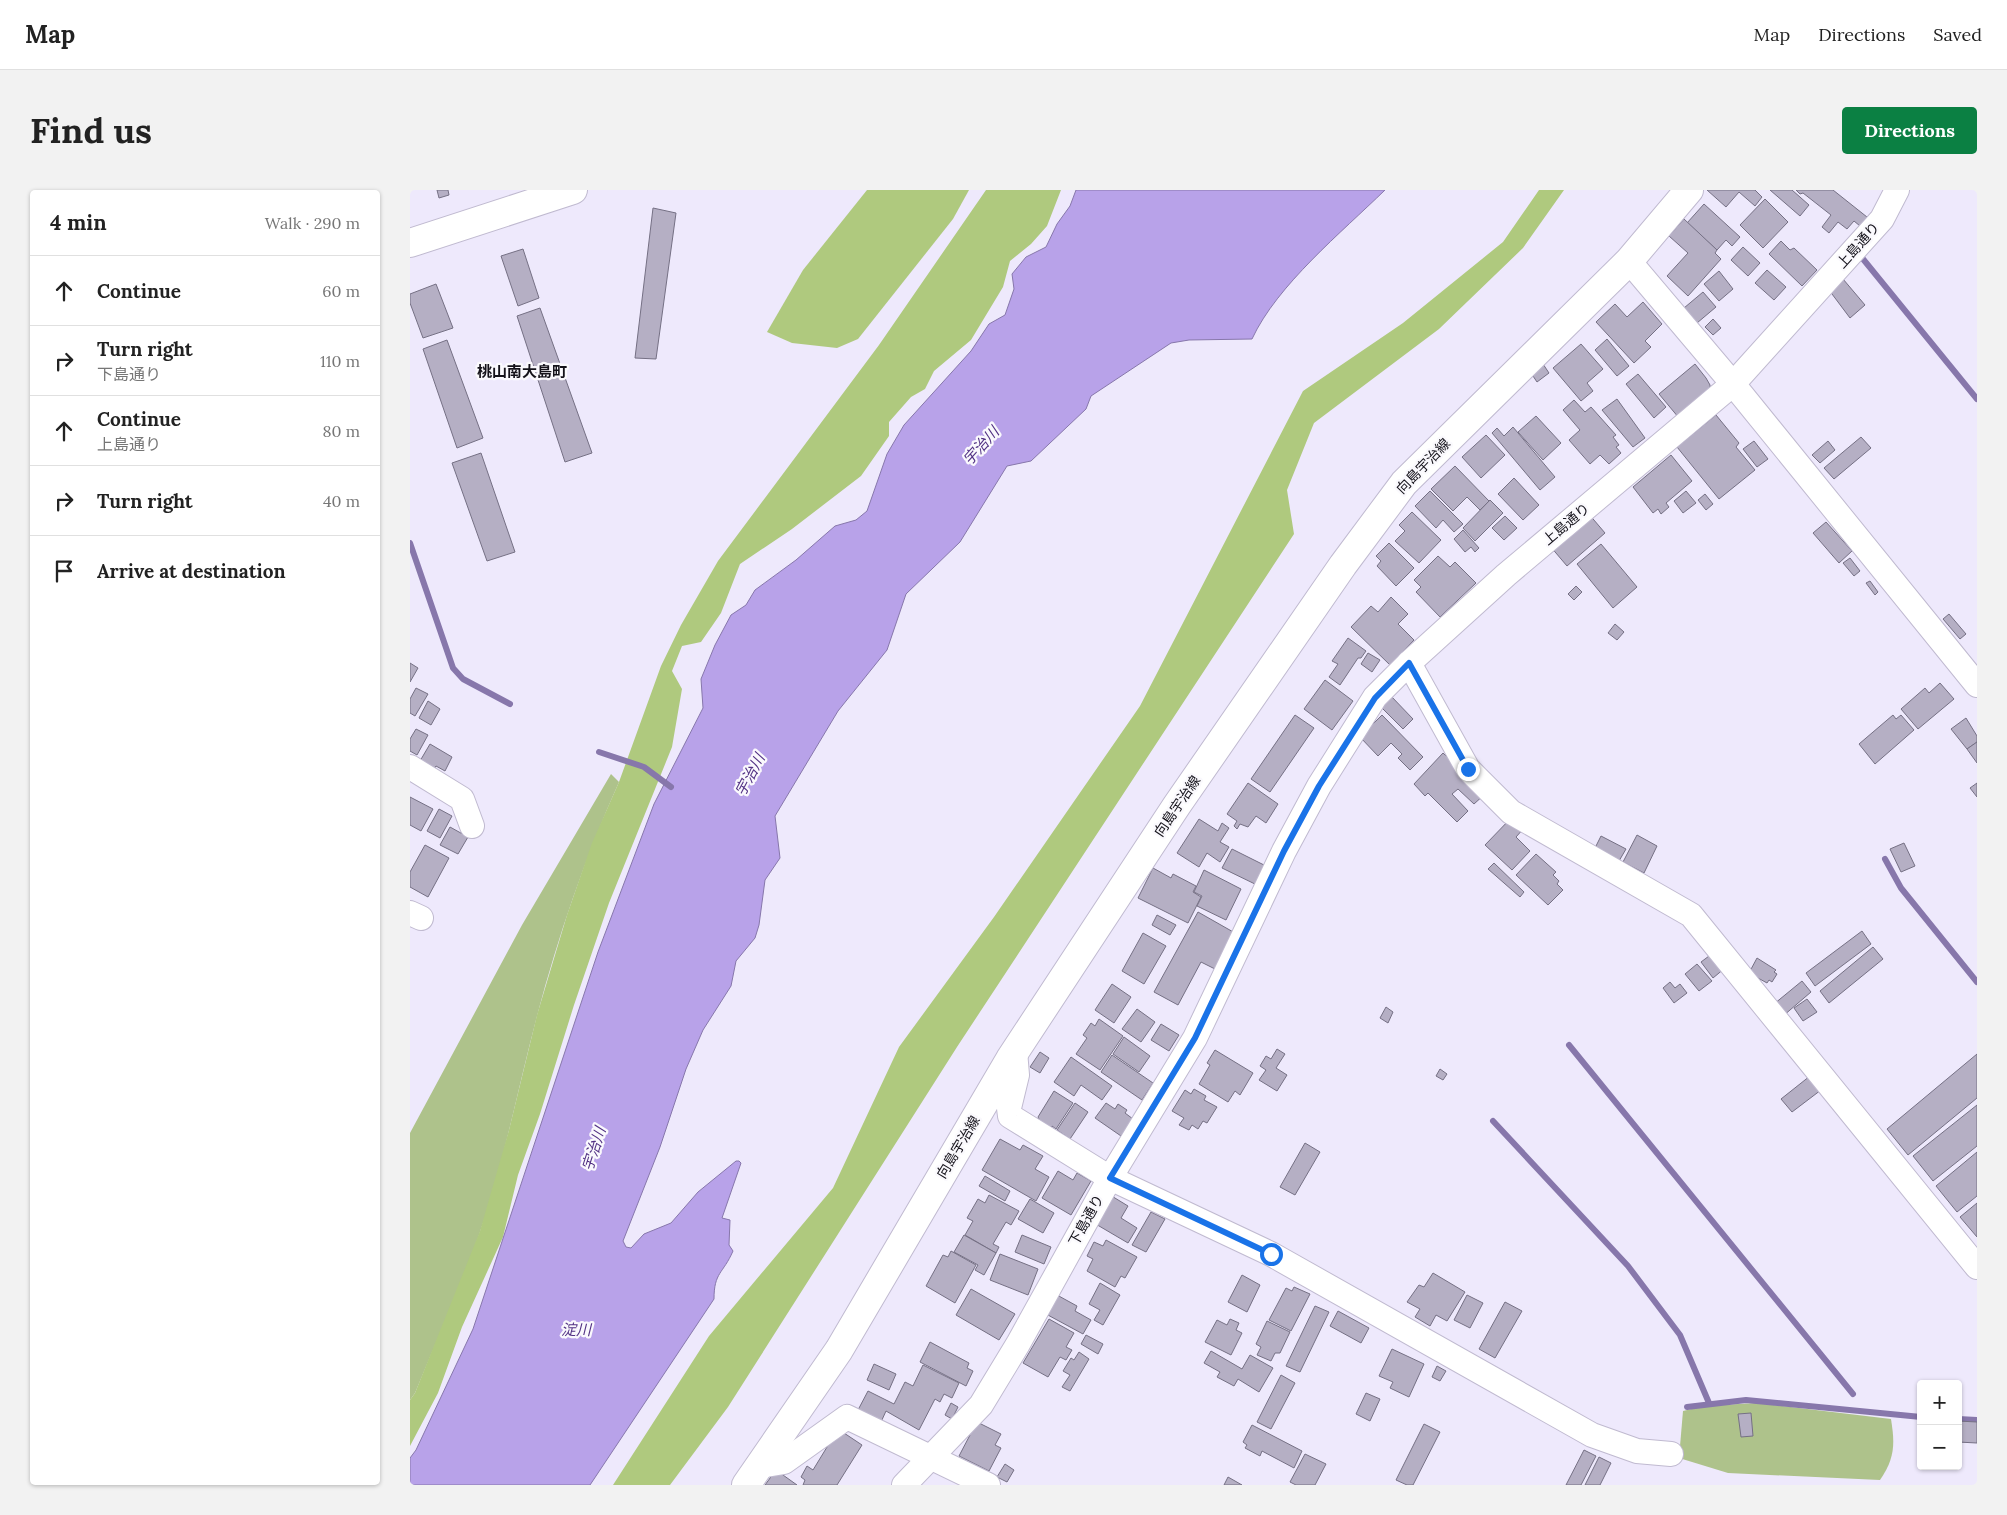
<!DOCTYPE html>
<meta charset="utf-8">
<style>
:root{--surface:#fff;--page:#f2f2f2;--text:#222;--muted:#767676;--line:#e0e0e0;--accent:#0b8043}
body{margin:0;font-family:Lora,"Noto Sans JP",serif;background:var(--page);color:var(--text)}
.controls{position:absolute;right:15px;bottom:15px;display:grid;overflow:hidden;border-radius:5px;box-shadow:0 1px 4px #0004}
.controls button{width:45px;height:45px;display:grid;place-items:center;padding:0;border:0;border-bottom:1px solid var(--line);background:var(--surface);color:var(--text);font:25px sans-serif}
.stop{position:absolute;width:15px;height:15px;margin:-11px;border:4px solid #1a73e8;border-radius:50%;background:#fff}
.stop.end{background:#1a73e8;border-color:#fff;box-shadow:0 1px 5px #0008}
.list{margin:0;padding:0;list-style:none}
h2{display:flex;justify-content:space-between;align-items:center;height:65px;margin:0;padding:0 20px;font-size:21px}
h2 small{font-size:16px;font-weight:400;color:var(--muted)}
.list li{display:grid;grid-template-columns:32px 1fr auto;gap:15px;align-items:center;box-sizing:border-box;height:70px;padding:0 20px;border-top:1px solid var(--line)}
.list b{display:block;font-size:19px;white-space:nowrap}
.list p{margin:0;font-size:16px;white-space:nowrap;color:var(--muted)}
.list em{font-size:16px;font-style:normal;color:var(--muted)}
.icon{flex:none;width:28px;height:28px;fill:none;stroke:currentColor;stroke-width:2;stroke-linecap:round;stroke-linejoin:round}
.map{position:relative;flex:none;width:1567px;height:1295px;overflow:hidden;border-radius:5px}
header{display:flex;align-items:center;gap:30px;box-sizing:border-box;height:70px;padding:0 25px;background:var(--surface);border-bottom:1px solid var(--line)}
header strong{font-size:24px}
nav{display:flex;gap:28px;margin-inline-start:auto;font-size:18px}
.intro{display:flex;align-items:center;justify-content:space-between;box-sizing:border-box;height:120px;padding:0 30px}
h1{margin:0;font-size:35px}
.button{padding:12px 22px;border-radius:5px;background:var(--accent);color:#fff;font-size:18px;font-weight:700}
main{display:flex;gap:30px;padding:0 30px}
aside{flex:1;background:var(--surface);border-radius:5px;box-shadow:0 1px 4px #0004}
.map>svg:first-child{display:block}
.green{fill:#aec28b}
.forest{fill:#afc97e}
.water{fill:#b8a2e9;stroke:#8777ab}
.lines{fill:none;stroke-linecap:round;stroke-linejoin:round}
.stream{stroke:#8777ab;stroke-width:6}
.building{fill:#b5afc4;stroke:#757084}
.minor-casing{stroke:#c0bad0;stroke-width:26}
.tertiary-casing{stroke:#c0bad0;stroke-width:30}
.secondary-casing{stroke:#c0bad0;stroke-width:30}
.minor{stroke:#fff;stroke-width:24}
.tertiary{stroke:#fff;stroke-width:28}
.secondary{stroke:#fff;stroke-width:28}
.route{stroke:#1a73e8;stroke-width:6}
.labels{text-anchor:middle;stroke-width:4.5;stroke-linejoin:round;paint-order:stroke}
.street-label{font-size:14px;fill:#14121a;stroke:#faf9fd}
.neighbourhood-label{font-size:15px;font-weight:bold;fill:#14121a;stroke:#faf9fd}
.water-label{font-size:15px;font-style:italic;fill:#523284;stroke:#faf9fd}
</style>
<header>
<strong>Map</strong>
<nav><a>Map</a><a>Directions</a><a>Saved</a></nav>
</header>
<div class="intro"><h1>Find us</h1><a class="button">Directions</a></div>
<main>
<aside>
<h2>4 min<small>Walk · 290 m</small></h2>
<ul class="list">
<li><svg class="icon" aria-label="ahead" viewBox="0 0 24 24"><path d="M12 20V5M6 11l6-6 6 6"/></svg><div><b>Continue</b></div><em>60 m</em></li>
<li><svg class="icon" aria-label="right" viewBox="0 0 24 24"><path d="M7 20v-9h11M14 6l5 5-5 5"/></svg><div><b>Turn right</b><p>下島通り</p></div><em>110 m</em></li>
<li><svg class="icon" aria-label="ahead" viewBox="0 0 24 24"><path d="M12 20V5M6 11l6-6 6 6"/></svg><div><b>Continue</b><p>上島通り</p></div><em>80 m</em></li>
<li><svg class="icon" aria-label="right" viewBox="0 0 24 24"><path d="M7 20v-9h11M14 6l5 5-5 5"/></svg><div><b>Turn right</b></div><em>40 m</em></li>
<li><svg class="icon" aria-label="arrive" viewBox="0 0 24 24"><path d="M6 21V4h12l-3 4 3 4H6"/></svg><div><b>Arrive at destination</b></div></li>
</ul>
</aside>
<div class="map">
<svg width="1567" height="1295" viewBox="0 0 1567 1295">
<rect width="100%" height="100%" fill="#eee9fc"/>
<!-- green -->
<g class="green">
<path d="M201 584 209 592C175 668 148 746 127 826 108 898 94 972 70 1042 51 1096 27 1149 5 1203L0 1210V943L112 735Z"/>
<path d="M1346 1213 1481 1229C1485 1254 1485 1268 1470 1290L1318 1283 1269 1268 1273 1221 1294 1216Z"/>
</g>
<!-- forest -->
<g class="forest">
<path d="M457 0H559L543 29 448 149 427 158 382 153 357 142 393 80Z"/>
<path d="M576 0H651L637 36 621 54 600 71 593 97 561 150 524 181 515 199 501 207 479 232V246L451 286 382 339 330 374 311 423 291 452 272 456 262 481 272 499 262 557 199 713 164 815 130 924 108 985 93 1047 52 1137 28 1203 0 1256V1210L5 1203 70 1041 99 940 127 825 157 725 182 653 209 592 251 476 271 435 308 371 469 155Z"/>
<path d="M1129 0H1154L1113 58 1029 139 904 233 877 300 884 344 547 857 318 1217 260 1295H203L299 1146 423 998 489 857 584 727 730 516 893 201 993 133 1093 52Z"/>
</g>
<!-- water -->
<path class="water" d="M666 0H975C932 42 867 95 842 149L779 150 761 153 681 206 676 219 621 271 597 276 550 352 496 404 477 460 428 521 365 626 370 668 355 690 349 735 345 748 326 771 321 796 293 840 276 879 250 957 213 1051 216 1057 221 1058 234 1044 261 1033 288 1002 326 971H329L331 973 312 1028 320 1030 319 1055 323 1061C313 1084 304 1082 304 1109L180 1295H0V1268L6 1260 63 1139 188 762 244 614 293 518 291 489 305 455 321 425 336 415 345 400 386 370 425 336 446 330 457 321 477 264 494 235 561 161 579 134 595 125 604 99 602 84 616 67 636 57 647 34 660 16Z"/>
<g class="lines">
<!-- stream -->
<g class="stream">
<path d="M1449 64 1567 209"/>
<path d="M0 353 43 478 53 489 100 514"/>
<path d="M189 562 234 577 261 597"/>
<path d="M1475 669 1491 698 1567 792"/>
<path d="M1159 855 1443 1204"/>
<path d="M1083 931 1218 1076 1270 1145 1299 1213"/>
<path d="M1277 1217 1336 1210 1511 1227"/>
<path d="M1548 1229 1567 1230"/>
</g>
</g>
<!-- building -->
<g class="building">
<path d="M27 0H38L39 5 29 8Z"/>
<path d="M1297 0H1345L1352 7 1345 16 1329 2 1316 17Z"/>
<path d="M1360 0H1382L1399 15 1390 26Z"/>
<path d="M1386 0H1423L1457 27 1450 36 1444 31 1437 39 1428 32 1419 43 1412 37 1421 25 1393 3 1390 4Z"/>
<path d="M1355 9 1378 32 1353 58 1330 35Z"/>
<path d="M1294 14 1330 47 1322 56 1316 50 1307 60 1277 33Z"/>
<path d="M243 18 266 23 246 169 225 168Z"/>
<path d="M1274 29 1307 60 1305 63 1311 69 1278 106 1257 86 1278 63 1259 46Z"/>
<path d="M1371 51 1380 60 1384 58 1407 80 1392 96 1359 64Z"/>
<path d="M1333 57 1350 73 1338 86 1321 70Z"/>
<path d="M113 59 129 108 108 116 91 66Z"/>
<path d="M1357 80 1376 97 1364 110 1345 93Z"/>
<path d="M1309 81 1323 99 1309 111 1294 94Z"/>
<path d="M1433 89 1455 115 1440 128 1419 100Z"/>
<path d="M26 94 43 138 13 148 0 113V104Z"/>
<path d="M1293 102 1306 117 1287 133 1274 118Z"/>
<path d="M1233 112 1252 134 1235 151 1241 157 1224 173 1186 132 1205 114 1217 127Z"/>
<path d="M130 118 182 263 155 272 107 126Z"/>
<path d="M1303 129 1311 138 1303 145 1295 137Z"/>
<path d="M1197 149 1219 176 1207 186 1185 160Z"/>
<path d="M37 150 73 248 47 258 13 159Z"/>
<path d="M1171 154 1193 179 1177 193 1183 201 1171 211 1143 178Z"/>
<path d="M1133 174 1139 183 1127 192 1121 183Z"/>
<path d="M1285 174 1296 188 1300 195V202L1269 228 1249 204Z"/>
<path d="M1228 184 1256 217 1244 228 1216 194Z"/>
<path d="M1207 209 1235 248 1223 257 1192 220Z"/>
<path d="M1164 210 1175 222 1181 217 1206 245 1203 247 1209 255 1206 257 1211 263 1199 274 1190 265 1180 274 1159 250 1170 240 1153 220Z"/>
<path d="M1306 225 1329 253 1326 257 1345 280 1309 309 1267 257Z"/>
<path d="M1126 226 1151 253 1133 270 1108 242Z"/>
<path d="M1103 237 1145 287 1130 300 1082 243 1087 238 1094 246Z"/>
<path d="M1076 245 1095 265 1071 288 1052 267Z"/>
<path d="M1451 247 1461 258 1424 289 1414 278Z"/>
<path d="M1344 251 1358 269 1347 277 1333 259Z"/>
<path d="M1418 251 1425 260 1410 273 1402 265Z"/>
<path d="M71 263 105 362 77 371 42 273Z"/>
<path d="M1261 265 1282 291 1256 313 1259 317 1251 324 1248 319 1243 323 1223 297Z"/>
<path d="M1045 276 1079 311 1070 320 1057 307 1043 321 1021 299Z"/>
<path d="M1104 288 1129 315 1113 330 1088 304Z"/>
<path d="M1020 301 1053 334 1044 342 1033 330 1026 338 1005 316Z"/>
<path d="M1276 301 1286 313 1273 323 1264 311Z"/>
<path d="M1295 304 1303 314 1296 320 1288 310Z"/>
<path d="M1080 310 1093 323 1065 351 1053 338Z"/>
<path d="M1002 322 1031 350 1009 373 985 351 995 341 989 335Z"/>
<path d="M1178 323 1195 343 1157 376 1140 356Z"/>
<path d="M1095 326 1107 338 1094 350 1082 338Z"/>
<path d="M1416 332 1442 361 1429 373 1403 343Z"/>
<path d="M1053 340 1069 358 1065 362 1061 357 1055 362 1044 349Z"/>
<path d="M979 353 1004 378 986 396 967 376 971 371 966 366Z"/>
<path d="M1191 354 1227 397 1203 418 1167 374Z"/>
<path d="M1028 366 1040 377 1045 372 1066 393 1030 427 1006 402 1011 397 1004 390Z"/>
<path d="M1440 368 1450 381 1444 386 1433 373Z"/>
<path d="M1460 391 1468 402 1465 405 1456 393Z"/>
<path d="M1166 396 1172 402 1164 410 1158 404Z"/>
<path d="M981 407 998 424 988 434 1004 450 980 475 941 437 961 416 968 422Z"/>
<path d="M1539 424 1556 444 1550 449 1533 429Z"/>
<path d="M1205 434 1214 442 1207 450 1198 443Z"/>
<path d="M938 448 956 461 951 468H948L930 495 919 487 928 474 922 471Z"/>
<path d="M958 463 970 470 962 482 951 474Z"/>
<path d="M0 473 8 478 0 492Z"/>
<path d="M915 490 943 511 922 540 894 519Z"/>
<path d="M1530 493 1544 509 1508 539 1491 519 1515 498 1519 503Z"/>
<path d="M6 498 18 504 5 526 0 523V509Z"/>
<path d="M980 505 1003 529 993 539 970 516Z"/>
<path d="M18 511 30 519 21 535 9 528Z"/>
<path d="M885 525 904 538 860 602 841 589Z"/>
<path d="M972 525 1013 567 1000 580 988 568 992 564 981 553 968 566 950 547Z"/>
<path d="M1483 525 1486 529 1491 525 1504 540 1465 574 1449 554Z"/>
<path d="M1556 528 1567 546V552L1557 559 1541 539Z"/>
<path d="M6 539 18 545 7 565 0 561V549Z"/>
<path d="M1567 552V573L1557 559Z"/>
<path d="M20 554 42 567 35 581 26 576 24 579 10 571Z"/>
<path d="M1033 563 1075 604 1064 614 1048 599 1042 604 1058 621 1047 632 1018 603 1015 606 1004 594Z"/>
<path d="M838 593 868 614 856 633 846 626 838 637 830 634 827 639 824 636 827 631 817 624Z"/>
<path d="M1567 593V607L1560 598Z"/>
<path d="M0 607 23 619 11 641 0 635Z"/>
<path d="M29 619 42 626 30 648 17 641Z"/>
<path d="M1103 626 1115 637 1106 647 1120 661 1102 680 1075 655Z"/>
<path d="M789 629 808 641 812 633 819 638 810 652 819 657 810 672 797 663 789 677 767 663Z"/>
<path d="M40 637 58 647 48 664 30 655Z"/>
<path d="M1227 645 1247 656 1234 683 1213 672Z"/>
<path d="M1191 646 1216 659 1209 671 1185 658Z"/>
<path d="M1494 653 1505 676 1491 682 1480 659Z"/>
<path d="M15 655 39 668 18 707 0 697V682Z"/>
<path d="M822 659 856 676 847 695 812 678Z"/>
<path d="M1126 664 1146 682 1143 685 1149 691 1147 694 1153 700 1138 715 1106 685Z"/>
<path d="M1084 673 1114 702 1110 707 1078 679Z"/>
<path d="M743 678 761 688 763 684 786 696 783 702 791 707 778 733 728 708Z"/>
<path d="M794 680 831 699 816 730 787 716 792 706 784 702Z"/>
<path d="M788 722 825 743 805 779 791 772 768 815 744 802Z"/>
<path d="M747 725 766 735 760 745 742 735Z"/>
<path d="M1452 741 1461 754 1405 796 1396 783Z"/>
<path d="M733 743 756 756 734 794 712 781Z"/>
<path d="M1463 757 1473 769 1419 813 1410 801Z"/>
<path d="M1303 763 1315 778 1303 788 1291 772Z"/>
<path d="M1347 768 1366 780 1364 782 1367 784 1362 792 1359 790 1357 793 1339 783Z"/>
<path d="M1287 774 1302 791 1289 801 1275 784Z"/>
<path d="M1392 791 1401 802 1373 826 1364 814Z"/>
<path d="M1260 792 1265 798 1270 794 1277 803 1264 813 1253 798Z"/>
<path d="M702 794 721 807 704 833 685 820Z"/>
<path d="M1397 809 1407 822 1393 831 1384 818Z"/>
<path d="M976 817 983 822 978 833 970 828Z"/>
<path d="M727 819 745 832 731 852 712 839Z"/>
<path d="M689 829 713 846 690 880 666 864 677 848 673 845 681 833 685 836Z"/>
<path d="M751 834 769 845 759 861 741 850Z"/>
<path d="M714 847 740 866 729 882 703 864Z"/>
<path d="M867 859 875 864 866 878 877 885 867 901 849 890 856 880 850 876 856 866 861 869Z"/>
<path d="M805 860 843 883 830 905 825 901 818 912 789 894 800 875 797 873Z"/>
<path d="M630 862 639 868 630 883 620 877Z"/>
<path d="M1567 864V908L1498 965 1477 939Z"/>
<path d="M702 865 743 893 732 910 691 882Z"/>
<path d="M661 867 702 896 692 910 671 895 664 906 644 892Z"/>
<path d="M1030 879 1037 884 1033 890 1026 886Z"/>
<path d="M1400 886 1411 900 1382 922 1371 909Z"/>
<path d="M784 899 796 906 794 910 807 917 797 933 793 931 788 939 782 935 779 940 769 935 774 928 762 921 775 900 781 904Z"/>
<path d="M644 901 663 913 646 939 642 936 639 940 627 932 629 929 628 927Z"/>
<path d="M665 913 678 922 660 949 647 940Z"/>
<path d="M696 913 705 919 708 914 717 920 715 923 723 929 711 946 685 928Z"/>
<path d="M1567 915V956L1523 991 1503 966Z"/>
<path d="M590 949 610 960 613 955 633 966 625 979 639 987 626 1011 572 980Z"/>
<path d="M895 953 910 962 885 1005 870 997Z"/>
<path d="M1567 962V1006L1547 1022 1526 996Z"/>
<path d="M648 981 663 990 667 983 681 991 661 1025 632 1008Z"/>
<path d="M575 986 600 1001 595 1011 569 996Z"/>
<path d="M579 1005 609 1021 601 1035 596 1032 583 1054 589 1057 586 1063 555 1045 563 1031 557 1028 568 1009 575 1013Z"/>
<path d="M700 1005 718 1016 711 1028 727 1038 718 1053 684 1033Z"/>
<path d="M620 1009 644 1023 633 1043 608 1029Z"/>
<path d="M1567 1013V1047L1550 1027Z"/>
<path d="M741 1022 755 1029 736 1062 722 1055Z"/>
<path d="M554 1045 586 1063 574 1085 565 1080 568 1075 544 1062Z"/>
<path d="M612 1045 641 1057 634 1074 605 1062Z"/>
<path d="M696 1050 727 1067 715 1088 711 1086 705 1097 677 1081 683 1069 677 1066 684 1052 693 1056Z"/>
<path d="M541 1061 566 1075 545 1113 516 1096 533 1065 538 1067Z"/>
<path d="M590 1064 628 1079 618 1105 580 1090Z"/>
<path d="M1023 1083 1055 1102 1037 1131 1026 1125 1020 1136 1005 1127 1010 1119 997 1112 1009 1095 1014 1097Z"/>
<path d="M832 1085 850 1095 837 1122 818 1112Z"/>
<path d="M690 1093 710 1105 693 1135 684 1130 690 1120 679 1114Z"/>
<path d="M884 1097 900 1104 881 1141 859 1130 876 1098 882 1101Z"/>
<path d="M561 1099 605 1124 589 1150 546 1125Z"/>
<path d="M647 1105 667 1116 665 1121 681 1130 673 1144 636 1124Z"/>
<path d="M1057 1105 1073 1113 1060 1138 1044 1130Z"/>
<path d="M1095 1112 1112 1121 1085 1168 1069 1159Z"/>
<path d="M905 1116 919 1122 890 1182 876 1176Z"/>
<path d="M928 1121 959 1138 951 1153 920 1136Z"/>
<path d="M639 1129 664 1143 656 1157 662 1160 656 1170 650 1167 638 1187 613 1173Z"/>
<path d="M820 1129 829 1133 826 1140 832 1143 821 1165 795 1152 807 1130 817 1135Z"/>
<path d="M857 1131 880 1142 870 1163H865L861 1171 847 1165 851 1157 846 1154Z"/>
<path d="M676 1145 693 1154 688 1164 671 1154Z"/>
<path d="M520 1152 559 1173 557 1178 563 1181 556 1196 510 1172Z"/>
<path d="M982 1159 1014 1174 999 1207 980 1198 983 1192 969 1186Z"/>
<path d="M801 1161 832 1179 840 1165 863 1178 849 1202 828 1189 824 1196 807 1187 810 1182 794 1173Z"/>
<path d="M669 1162 679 1169 660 1201 652 1197 660 1185 653 1181 661 1168 664 1170Z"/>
<path d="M464 1174 486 1184 479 1200 457 1190Z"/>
<path d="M513 1175 549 1193 542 1208 534 1204 530 1212 525 1209 509 1240 476 1221 471 1232 448 1220 458 1201 484 1214 495 1192 503 1196Z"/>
<path d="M1027 1176 1036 1181 1030 1191 1022 1187Z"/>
<path d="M871 1185 885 1193 861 1239 847 1232Z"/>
<path d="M956 1203 970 1209 960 1231 946 1224Z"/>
<path d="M541 1213 548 1217 542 1229 535 1225Z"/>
<path d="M1341 1223 1343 1246 1331 1247 1328 1224Z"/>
<path d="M563 1230 591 1244 585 1255 591 1258 579 1281 549 1266 560 1245 557 1243Z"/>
<path d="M1548 1231 1567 1232V1253L1548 1252Z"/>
<path d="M1014 1234 1030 1242 1003 1295H997L986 1290Z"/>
<path d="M842 1235 892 1261 884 1278 852 1261 850 1266 835 1258 837 1255 833 1252Z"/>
<path d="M428 1239 452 1255 427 1295H393L395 1290 391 1287 397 1276 403 1280Z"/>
<path d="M1174 1260 1186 1266 1171 1295H1156Z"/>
<path d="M895 1264 916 1274 905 1295H886L880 1292Z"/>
<path d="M1189 1267 1201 1273 1190 1295H1175Z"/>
<path d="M595 1274 604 1280 597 1292 587 1287Z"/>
<path d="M366 1280 387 1295H355Z"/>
<path d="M818 1287 832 1295H814Z"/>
</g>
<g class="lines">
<defs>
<g id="minor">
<path d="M1219 71 1323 194 1567 495"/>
<path d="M999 473 1058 579 1101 622 1281 725 1567 1077"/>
<path d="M0 577 52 609 62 636"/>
<path d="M0 723 11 728"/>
<path d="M605 861 607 885 599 918 600 926 700 988 861 1064 1182 1245 1227 1261 1261 1264"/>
<path d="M350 1276 374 1272 437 1227 578 1295"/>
<path d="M494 1295 571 1215 608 1154 700 988 785 848 874 661 909 596 965 507 999 473 1096 385 1323 194 1472 29 1487 0"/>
</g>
<path id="tertiary" d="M0 53 163 0"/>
<path id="secondary" d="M336 1295 429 1160 600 869 767 615 933 375 994 293 1219 71 1279 0"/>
</defs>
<!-- minor casing -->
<use href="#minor" class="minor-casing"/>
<!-- tertiary casing -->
<use href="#tertiary" class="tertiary-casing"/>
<!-- secondary casing -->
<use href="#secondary" class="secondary-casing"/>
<!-- minor -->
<use href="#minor" class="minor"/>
<!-- tertiary -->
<use href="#tertiary" class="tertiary"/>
<!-- secondary -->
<use href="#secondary" class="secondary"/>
</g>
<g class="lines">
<!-- route -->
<path class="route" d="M861 1064 700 988 785 848 874 661 909 596 965 508 999 473 1058 579"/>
</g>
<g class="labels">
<!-- street labels -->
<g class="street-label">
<text transform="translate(1448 55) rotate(-48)" y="5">上島通り</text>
<text transform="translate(1013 276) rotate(-46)" y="5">向島宇治線</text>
<text transform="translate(1156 334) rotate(-40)" y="5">上島通り</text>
<text transform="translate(767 616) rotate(-56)" y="5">向島宇治線</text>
<text transform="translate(548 957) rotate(-59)" y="5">向島宇治線</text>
<text transform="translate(676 1030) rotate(-61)" y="5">下島通り</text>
</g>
<!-- neighbourhood labels -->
<g class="neighbourhood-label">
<text x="112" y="187">桃山南大島町</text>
</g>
<!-- water labels -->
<g class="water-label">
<text transform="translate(571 256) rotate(-48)" y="5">宇治川</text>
<text transform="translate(340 585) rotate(-62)" y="5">宇治川</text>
<text transform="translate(184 959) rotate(-72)" y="5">宇治川</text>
<text x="166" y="1145">淀川</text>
</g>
</g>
</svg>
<div class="controls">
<button>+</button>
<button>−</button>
</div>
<div class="stop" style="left:861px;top:1064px"></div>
<div class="stop end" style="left:1058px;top:579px"></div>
</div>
</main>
